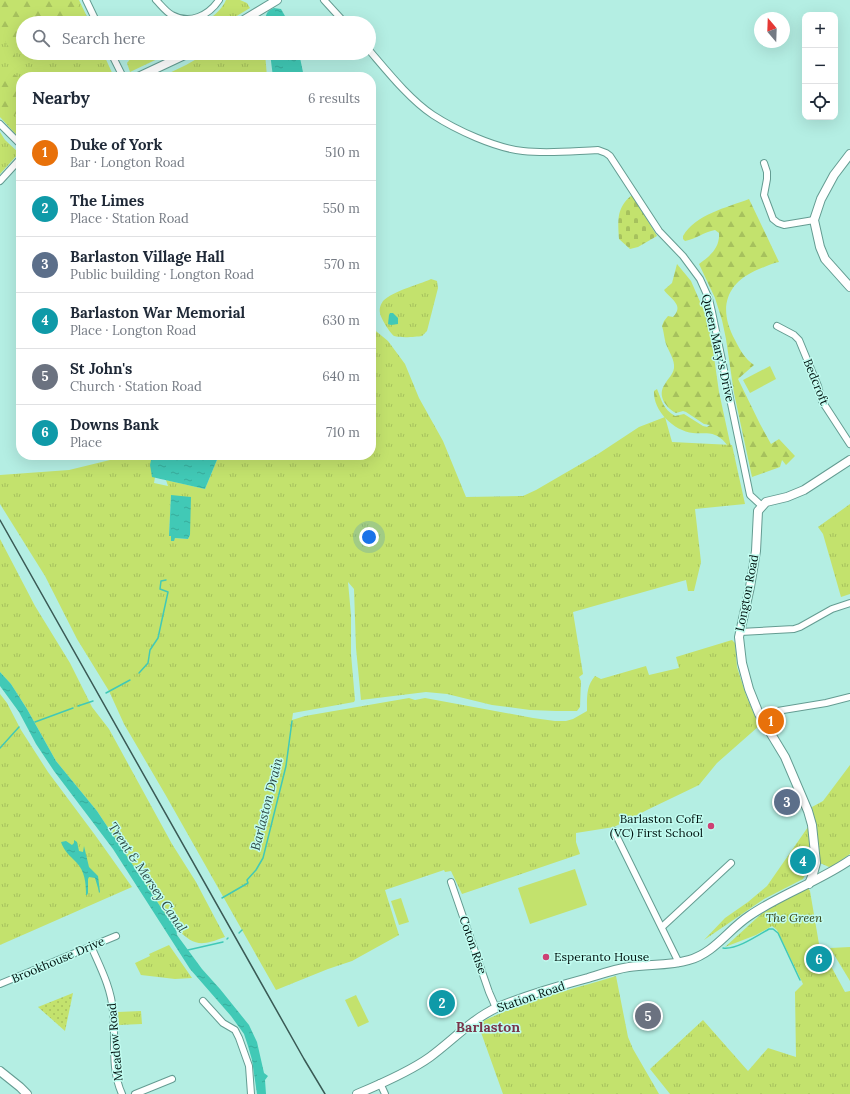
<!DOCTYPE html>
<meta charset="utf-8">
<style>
:root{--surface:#fff;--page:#f6f6f7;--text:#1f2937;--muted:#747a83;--line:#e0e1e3;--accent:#cd4174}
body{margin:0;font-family:Lora,serif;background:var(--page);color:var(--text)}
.controls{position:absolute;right:12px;top:12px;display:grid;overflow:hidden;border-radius:8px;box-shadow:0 4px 16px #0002}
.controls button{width:36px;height:36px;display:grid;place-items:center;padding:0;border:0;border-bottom:1px solid var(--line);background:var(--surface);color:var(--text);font:20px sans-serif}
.compass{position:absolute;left:754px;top:12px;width:36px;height:36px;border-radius:50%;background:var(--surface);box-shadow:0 4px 16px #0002;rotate:341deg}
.you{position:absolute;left:369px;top:537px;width:14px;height:14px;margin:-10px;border:3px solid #fff;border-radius:50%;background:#1a73e8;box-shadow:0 0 0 6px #1a73e833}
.badge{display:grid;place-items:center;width:26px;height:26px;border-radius:50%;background:var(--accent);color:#fff;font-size:13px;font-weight:700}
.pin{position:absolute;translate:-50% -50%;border:2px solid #fff;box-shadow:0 1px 4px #0006}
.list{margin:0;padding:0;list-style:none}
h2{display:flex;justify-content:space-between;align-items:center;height:52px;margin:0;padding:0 16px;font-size:17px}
h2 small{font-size:13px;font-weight:400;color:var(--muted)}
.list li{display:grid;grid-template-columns:26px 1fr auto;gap:12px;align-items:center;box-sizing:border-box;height:56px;padding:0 16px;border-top:1px solid var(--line)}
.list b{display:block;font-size:15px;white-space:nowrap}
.list p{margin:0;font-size:13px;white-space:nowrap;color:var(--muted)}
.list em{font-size:13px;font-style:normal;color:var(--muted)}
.icon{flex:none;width:22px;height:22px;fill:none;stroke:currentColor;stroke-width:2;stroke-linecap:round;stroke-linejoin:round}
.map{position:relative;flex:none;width:850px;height:1094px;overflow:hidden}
.search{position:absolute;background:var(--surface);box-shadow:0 4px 16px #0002;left:16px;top:16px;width:360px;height:44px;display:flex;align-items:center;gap:10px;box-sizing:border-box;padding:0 14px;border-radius:22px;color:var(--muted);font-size:15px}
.panel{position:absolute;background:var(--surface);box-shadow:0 4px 16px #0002;left:16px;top:72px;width:360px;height:388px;border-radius:16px}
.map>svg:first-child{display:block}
.grass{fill:url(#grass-tufts);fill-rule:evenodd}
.forest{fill:url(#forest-firs)}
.cemetery{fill:url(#cemetery-stones)}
.garden{fill:url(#garden-dots)}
.pitch{fill:#c3e26d}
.water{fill:url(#water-ripples)}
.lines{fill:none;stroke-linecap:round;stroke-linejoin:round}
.stream{stroke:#41c9b6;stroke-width:1.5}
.minor-casing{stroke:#649c92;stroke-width:8}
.tertiary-casing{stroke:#649c92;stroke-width:10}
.minor{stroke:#fff;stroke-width:6}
.tertiary{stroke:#fff;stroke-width:8}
.rail{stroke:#3a5a55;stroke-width:1.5}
.poi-dot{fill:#cd4174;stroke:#c1fcf0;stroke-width:1.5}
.labels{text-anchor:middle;stroke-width:3;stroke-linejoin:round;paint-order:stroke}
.street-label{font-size:12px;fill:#001310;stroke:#c1fcf0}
.poi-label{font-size:12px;fill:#001310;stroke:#c1fcf0;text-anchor:end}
.park-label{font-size:12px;font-style:italic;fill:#354111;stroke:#c1fcf0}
.water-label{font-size:13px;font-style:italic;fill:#2c4944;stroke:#c1fcf0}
.quarter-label{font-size:14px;font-weight:bold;fill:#79344a;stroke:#c1fcf0}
</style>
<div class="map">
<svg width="850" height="1094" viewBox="0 0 850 1094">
<defs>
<pattern id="grass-tufts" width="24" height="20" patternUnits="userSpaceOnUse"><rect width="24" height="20" fill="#c3e26d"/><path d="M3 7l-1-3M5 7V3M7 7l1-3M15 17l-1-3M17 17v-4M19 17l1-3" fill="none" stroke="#a6c15d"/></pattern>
<pattern id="forest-firs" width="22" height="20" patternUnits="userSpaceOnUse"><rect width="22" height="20" fill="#c3e26d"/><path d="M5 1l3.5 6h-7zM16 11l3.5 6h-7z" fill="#a6c15d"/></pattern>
<pattern id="cemetery-stones" width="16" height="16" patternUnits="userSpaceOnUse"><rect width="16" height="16" fill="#c3e26d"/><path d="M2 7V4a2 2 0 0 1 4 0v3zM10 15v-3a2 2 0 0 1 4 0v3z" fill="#a6c15d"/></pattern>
<pattern id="garden-dots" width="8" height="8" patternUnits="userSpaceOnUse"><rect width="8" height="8" fill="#c3e26d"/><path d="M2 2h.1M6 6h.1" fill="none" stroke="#a6c15d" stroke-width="1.8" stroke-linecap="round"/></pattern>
<pattern id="water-ripples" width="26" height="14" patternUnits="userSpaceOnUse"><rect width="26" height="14" fill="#41c9b6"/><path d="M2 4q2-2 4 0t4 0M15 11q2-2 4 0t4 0" fill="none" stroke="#37ac9b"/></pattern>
</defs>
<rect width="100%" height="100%" fill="#b4eee3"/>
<!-- grass -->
<g class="grass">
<path d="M39 0H79L90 23H23V53H103L114 77H21V140L0 117V18Z"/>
<path d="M226 0H240L247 3 250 8 225 23H201C212 18 221 11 226 0Z"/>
<path d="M135 53H170L130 72 127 63Z"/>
<path d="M207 53H265L267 77H161L186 65Z"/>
<path d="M0 132 5 140 19 153 0 174Z"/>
<path d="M431 279 437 281 438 288 427 331 422 336C416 337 400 338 394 336 390 333 380 317 380 313 379 308 381 304 383 301 393 291 418 285 431 279Z"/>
<path d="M371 327 388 341 405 364 419 398 443 441 466 497 523 496 536 490 598 454 639 427 665 417 672 442 732 445 745 504 695 509 701 562 694 591H688L686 580 573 612 583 674 579 677 581 681 580 707 577 711H556L530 710 492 705 447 694 426 692 361 700 356 648 354 589 348 582 351 615V654L355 700 354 702 293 713 292 720 305 716 409 698 415 700 425 698 533 718 555 721H566L573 719 587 711C587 698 586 686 595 676L601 679 646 666 649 675 679 668 676 657 732 640 735 643 737 667 746 695 759 726 717 763 699 785 647 810 614 827 576 833V842L580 854 462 894 451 871 445 872 444 870 385 890 399 935 352 961 328 969 276 990 165 794 124 724 109 691 77 639 45 576 0 504V475L69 470 110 460 123 455H152V477H155L154 483 168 486 166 480 205 489 219 455H371ZM171 495 190 535 188 539 175 538 171 541V536H169Z"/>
<path d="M850 504V594L841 597 823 534 818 527Z"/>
<path d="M0 539 35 606 70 663 92 707 109 729 172 844 196 882 225 937C201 946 195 947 176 928L175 919 168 918 97 811 56 761 27 709 11 684 0 672Z"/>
<path d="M0 694 7 703 21 730 48 772 95 835 132 887 0 945Z"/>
<path d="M850 765V854L833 866 829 867 820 863 819 858 812 807 823 801Z"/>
<path d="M808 827C809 845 813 863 803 879L764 899 704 940 725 918 748 902 767 886Z"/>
<path d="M808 888 810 891 819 944 845 992 850 991V1094H670L650 1069 703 1020 748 1071 768 1048 796 1057 795 992 803 984 777 930 772 926 756 935 725 947 771 905Z"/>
<path d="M169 945 192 978 175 979 141 975 135 963 150 956 149 954Z"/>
<path d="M850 947V981L830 948Z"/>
<path d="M616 976 628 1037 633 1049 659 1094H503L478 1024C523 1000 568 991 616 976Z"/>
<path d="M141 1011 142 1024 119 1025 118 1012Z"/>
</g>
<!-- forest -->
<g class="forest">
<path d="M0 0H78C81 29 42 23 23 23V43L15 48 14 60 0 30Z"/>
<path d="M5 70C11 70 15 76 21 79V110C14 116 8 120 0 117V72Z"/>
<path d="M749 199 779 262C772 263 765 267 759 269 725 283 718 309 735 340 740 350 745 359 754 365L738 379 760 424 771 444 779 439 795 456 786 465 782 460 780 467 752 477 734 393 726 339 722 320 715 298 699 264C710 256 720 248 719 233L715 230C704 232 696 239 685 241L683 239V236C696 214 726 208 749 199Z"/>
<path d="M677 264 691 281 708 320 714 357 719 392 732 452C727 445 723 438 715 435 708 432 700 434 693 433 674 431 653 411 654 391L657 389C662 401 663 409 675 416L684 414 703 426 707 427 710 425 704 424 686 412 683 411 676 413 674 412C665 406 657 395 665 384 668 378 673 375 674 368 675 360 669 352 666 344 664 338 664 332 662 326L664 321 668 316 673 317C685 305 670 299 664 290L672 283Z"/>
</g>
<!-- cemetery -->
<path class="cemetery" d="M632 195 657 236 638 247 630 249 619 239C618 220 616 208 632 195Z"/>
<!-- garden -->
<path class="garden" d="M73 993 65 1031 38 1007Z"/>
<!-- pitch -->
<g class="pitch">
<path d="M770 366 776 379 750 393 743 380Z"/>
<path d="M575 869 587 905 530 924 518 888Z"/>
<path d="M401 898 409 922 399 925 391 901Z"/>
<path d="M356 995 369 1022 358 1027 345 1000Z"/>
</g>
<!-- water -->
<g class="water">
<path d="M274 8 281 9 289 23H266C265 15 266 11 274 8Z"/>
<path d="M270 53H299L304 77H273Z"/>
<path d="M390 313H393L398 318V324L391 325 388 324 389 315Z"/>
<path d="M152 455H219L205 489 152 477 150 465Z"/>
<path d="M171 495 191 497 190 535 188 539 175 538 174 541H171V536H169Z"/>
<path d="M0 672 11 684 27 709 56 761 97 811 168 918 176 920V928L177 935 202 969 220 989 249 1025 257 1042 264 1073 268 1076 265 1080 266 1094H257L252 1060 248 1046 244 1034 231 1016 190 969 113 849 54 771 36 744 19 712 0 686Z"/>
<path d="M74 840 77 842 79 851 83 852 84 846 89 867 98 876 100 892 99 893 98 888 95 878 89 877 88 879V893L87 895H86C86 883 85 871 76 862 70 856 64 851 61 842L66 841 72 845 74 843Z"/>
</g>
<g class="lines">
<!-- stream -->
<g class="stream">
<path d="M139 673 148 663 150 650 158 638 168 592 160 589 161 581 166 580"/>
<path d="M106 693 130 680"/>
<path d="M78 706 93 701"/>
<path d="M35 722 73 708"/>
<path d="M0 748 19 727"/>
<path d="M222 898 248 883 247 880 256 870 263 858 286 766 292 721"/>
<path d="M239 933 242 930"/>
<path d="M227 939 228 938"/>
<path d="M723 948C736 950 757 936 769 929H773L778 933 800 980"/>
<path d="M188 950 223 942"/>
</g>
<defs>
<g id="minor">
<path d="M86 0 97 23"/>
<path d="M156 0C161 5 166 12 172 15 190 25 209 15 219 0"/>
<path d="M324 0 345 23"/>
<path d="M369 50C387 71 410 100 433 115 456 130 495 148 523 151 548 154 573 151 598 150L606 153 610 156 659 231 683 256 700 279 709 299 712 312 750 495 762 506"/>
<path d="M111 53 123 77"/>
<path d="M0 124 21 145"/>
<path d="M764 163 767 172V179L764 195 773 219 778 223 784 225 814 220"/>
<path d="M0 181 21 158"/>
<path d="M777 326 794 335 799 340 818 386 822 401 850 444"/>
<path d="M740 632 794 629 800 627 832 609 850 603"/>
<path d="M759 714 826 703 850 697"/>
<path d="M614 831 679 963"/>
<path d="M451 882 489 992 496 1008"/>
<path d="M662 927 731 863"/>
<path d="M91 946C100 967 111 987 113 1011 116 1038 110 1068 122 1094"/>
<path d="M0 984 116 936"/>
<path d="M203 1001 223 1023 235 1030 239 1038 249 1066 251 1094"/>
<path d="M380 1083 385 1094"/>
<path d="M135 1094 172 1079"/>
</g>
<g id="tertiary">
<path d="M239 23 277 0"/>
<path d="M138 77 189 53"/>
<path d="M850 154 834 175 821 199 814 220 820 247 825 259 850 287"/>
<path d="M809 884 813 874 816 863 812 825 808 811 785 757 759 714 749 689 742 663 739 637 750 587 756 551 758 511 766 502 787 497 804 490 850 460"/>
<path d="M0 1071 20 1087 27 1094"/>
<path d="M357 1094C381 1084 409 1072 430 1057 453 1040 472 1019 498 1007 527 995 558 986 588 978 601 974 615 969 629 967 648 964 670 966 689 960 714 953 728 930 749 916 781 894 818 882 850 860"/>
</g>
</defs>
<!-- minor casing -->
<use href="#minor" class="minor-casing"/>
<!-- tertiary casing -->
<use href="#tertiary" class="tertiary-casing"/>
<!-- minor -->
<use href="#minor" class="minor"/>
<!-- tertiary -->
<use href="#tertiary" class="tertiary"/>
<!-- rail -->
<path class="rail" d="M0 520 304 1059 325 1094"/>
</g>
<!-- markers -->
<g class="poi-dot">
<circle cx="711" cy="826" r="4"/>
<circle cx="546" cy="957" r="4"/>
</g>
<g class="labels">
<!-- street labels -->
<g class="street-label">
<text transform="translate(718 348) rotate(77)" y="4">Queen Mary's Drive</text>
<text transform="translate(816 382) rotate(68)" y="4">Bedcroft</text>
<text transform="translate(747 593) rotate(-79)" y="4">Longton Road</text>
<text transform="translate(473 945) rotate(71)" y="4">Coton Rise</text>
<text transform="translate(58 960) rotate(-23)" y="4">Brookhouse Drive</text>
<text transform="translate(531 997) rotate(-19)" y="4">Station Road</text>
<text transform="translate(115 1042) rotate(-95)" y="4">Meadow Road</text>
</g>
<!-- poi labels -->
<g class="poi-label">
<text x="703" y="823">Barlaston CofE<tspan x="703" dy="14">(VC) First School</tspan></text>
<text x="554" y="961" text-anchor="start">Esperanto House</text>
</g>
<!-- park labels -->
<g class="park-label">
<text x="794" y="922">The Green</text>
</g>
<!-- water labels -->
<g class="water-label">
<text transform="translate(266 804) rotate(-76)" y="5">Barlaston Drain</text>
<text transform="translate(148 877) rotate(56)" y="5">Trent &amp; Mersey Canal</text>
</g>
<!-- quarter labels -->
<g class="quarter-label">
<text x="488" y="1032">Barlaston</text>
</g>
</g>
</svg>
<div class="controls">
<button>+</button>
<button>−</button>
<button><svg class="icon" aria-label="locate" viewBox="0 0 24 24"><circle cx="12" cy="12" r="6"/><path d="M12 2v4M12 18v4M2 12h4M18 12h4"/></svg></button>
</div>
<svg class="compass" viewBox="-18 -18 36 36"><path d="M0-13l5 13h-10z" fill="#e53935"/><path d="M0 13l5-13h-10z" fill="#747a83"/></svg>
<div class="you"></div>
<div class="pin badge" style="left:771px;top:721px;background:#e8710a">1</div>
<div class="pin badge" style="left:442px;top:1003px;background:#0f9aa8">2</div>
<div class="pin badge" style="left:787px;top:802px;background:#5c6f8a">3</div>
<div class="pin badge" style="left:803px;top:861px;background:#0f9aa8">4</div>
<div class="pin badge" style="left:648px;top:1016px;background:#6b7280">5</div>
<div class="pin badge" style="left:819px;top:959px;background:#0f9aa8">6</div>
<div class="search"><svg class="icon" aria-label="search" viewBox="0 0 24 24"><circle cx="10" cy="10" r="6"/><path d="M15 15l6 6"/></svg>Search here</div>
<section class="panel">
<h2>Nearby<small>6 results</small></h2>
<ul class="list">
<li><span class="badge" style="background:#e8710a">1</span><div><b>Duke of York</b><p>Bar · Longton Road</p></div><em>510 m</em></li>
<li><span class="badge" style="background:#0f9aa8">2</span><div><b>The Limes</b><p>Place · Station Road</p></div><em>550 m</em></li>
<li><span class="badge" style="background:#5c6f8a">3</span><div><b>Barlaston Village Hall</b><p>Public building · Longton Road</p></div><em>570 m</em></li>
<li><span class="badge" style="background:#0f9aa8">4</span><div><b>Barlaston War Memorial</b><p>Place · Longton Road</p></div><em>630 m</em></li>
<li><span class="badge" style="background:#6b7280">5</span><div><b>St John's</b><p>Church · Station Road</p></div><em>640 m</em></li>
<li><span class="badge" style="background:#0f9aa8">6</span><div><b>Downs Bank</b><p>Place</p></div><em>710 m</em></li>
</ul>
</section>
</div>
